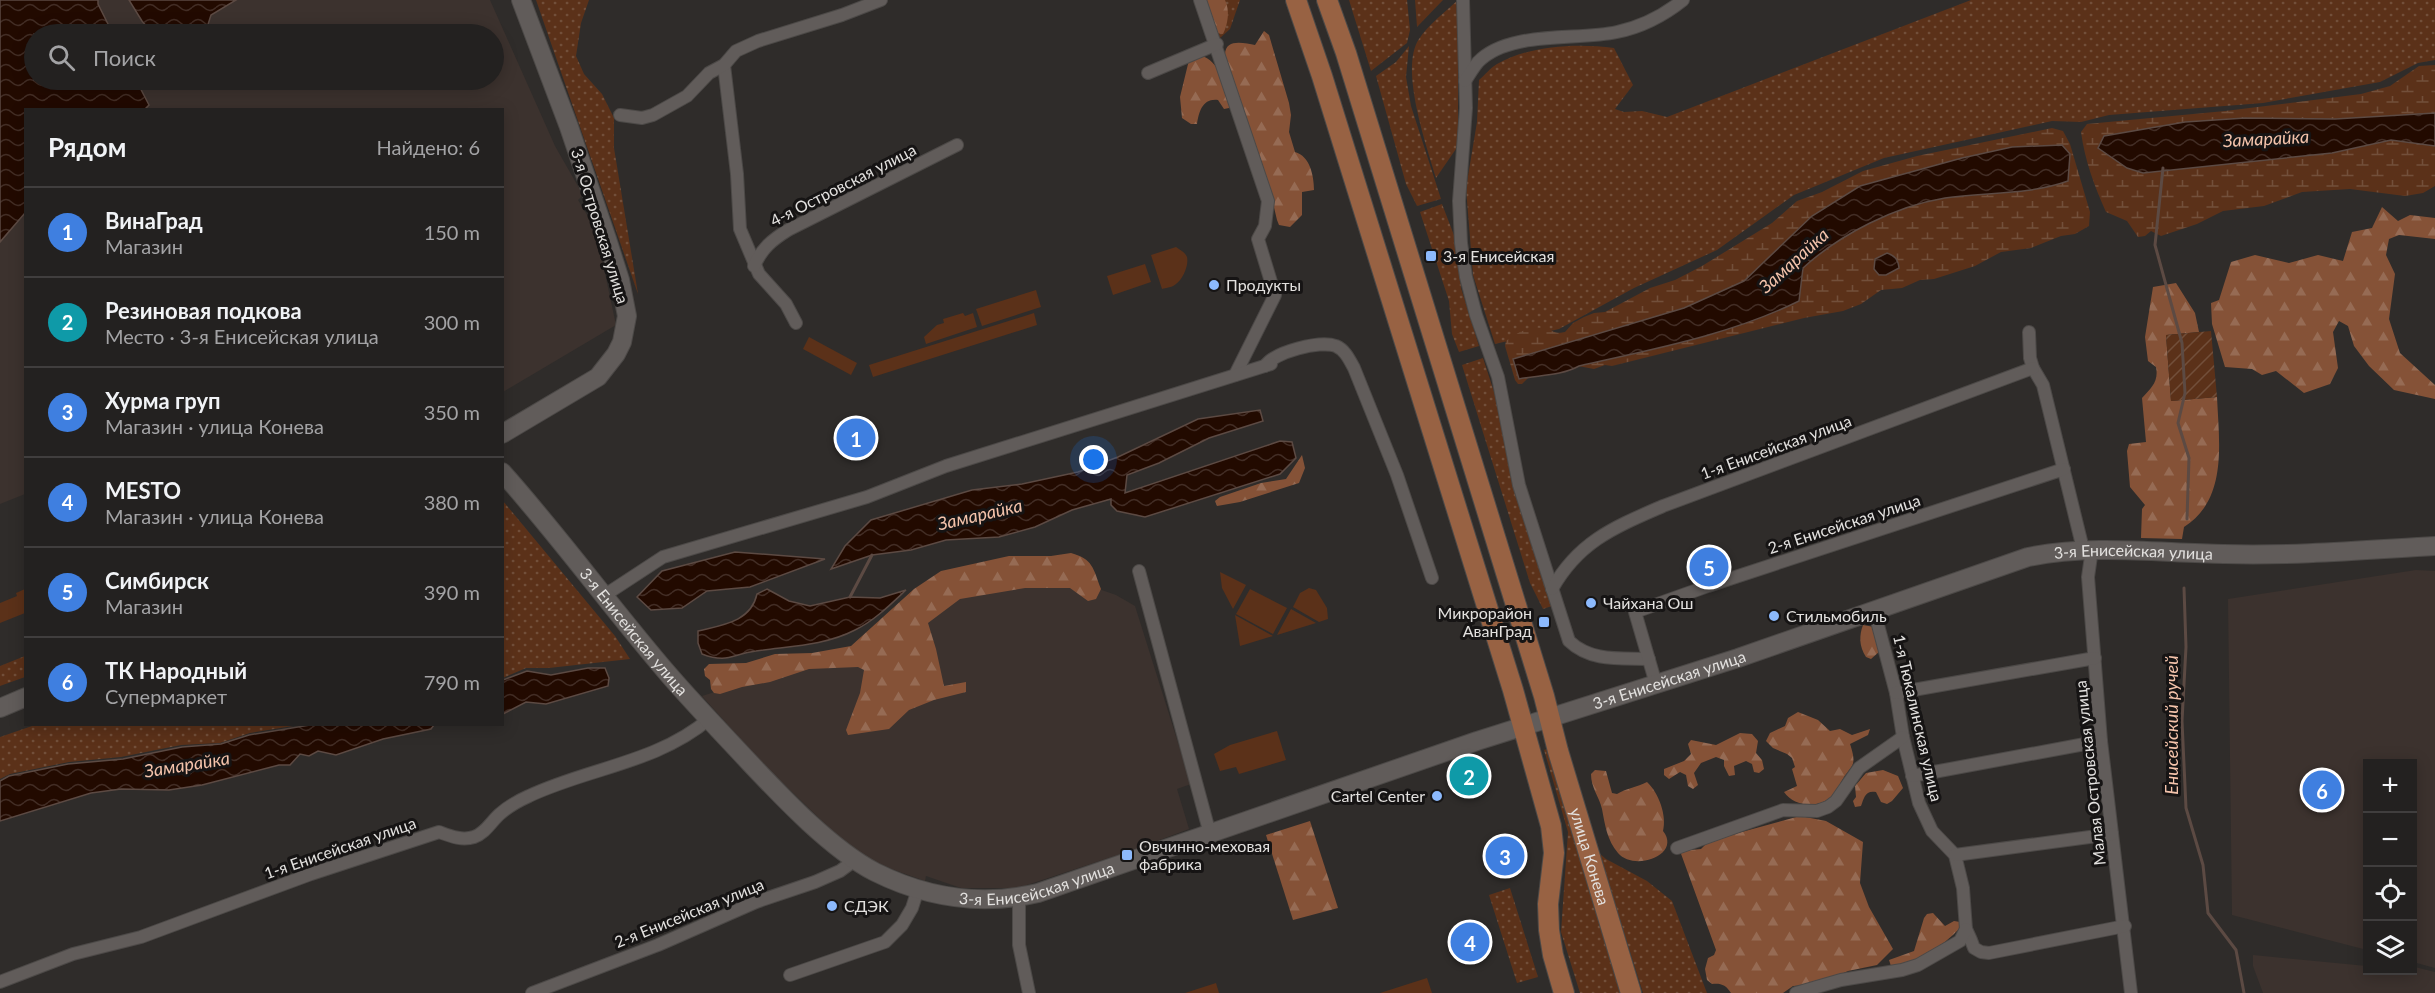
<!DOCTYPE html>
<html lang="ru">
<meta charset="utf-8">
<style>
:root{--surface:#232120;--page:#2b2929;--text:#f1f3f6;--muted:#a3a3a5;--line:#403e3e;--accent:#0b8043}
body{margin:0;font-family:Lato,sans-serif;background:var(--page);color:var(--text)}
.controls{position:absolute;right:18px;bottom:18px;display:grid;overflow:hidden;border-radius:0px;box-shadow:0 3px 15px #0003}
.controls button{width:54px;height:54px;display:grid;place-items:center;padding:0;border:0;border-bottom:2px solid var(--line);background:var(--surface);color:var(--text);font:30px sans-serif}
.you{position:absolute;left:1094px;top:460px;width:21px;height:21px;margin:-15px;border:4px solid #fff;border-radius:50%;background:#1a73e8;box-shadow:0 0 0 9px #1a73e833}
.badge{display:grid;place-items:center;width:39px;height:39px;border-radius:50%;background:var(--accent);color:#fff;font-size:20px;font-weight:700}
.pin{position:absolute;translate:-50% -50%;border:3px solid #fff;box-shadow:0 2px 6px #0006}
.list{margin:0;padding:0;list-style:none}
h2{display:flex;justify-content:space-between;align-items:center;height:78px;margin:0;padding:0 24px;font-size:26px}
h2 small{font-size:20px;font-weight:400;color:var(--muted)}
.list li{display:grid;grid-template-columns:39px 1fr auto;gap:18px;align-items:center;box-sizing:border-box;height:90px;padding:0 24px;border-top:2px solid var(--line)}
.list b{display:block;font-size:22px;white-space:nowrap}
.list p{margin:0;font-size:20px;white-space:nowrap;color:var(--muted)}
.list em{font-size:20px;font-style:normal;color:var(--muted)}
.icon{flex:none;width:33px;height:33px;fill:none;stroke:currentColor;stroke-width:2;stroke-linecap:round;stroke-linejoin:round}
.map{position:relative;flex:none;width:2435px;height:993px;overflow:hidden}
.search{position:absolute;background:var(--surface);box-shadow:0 3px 15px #0003;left:24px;top:24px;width:480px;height:66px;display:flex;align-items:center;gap:15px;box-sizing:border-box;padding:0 21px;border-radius:33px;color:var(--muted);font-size:22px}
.panel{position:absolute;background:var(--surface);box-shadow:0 3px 15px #0003;left:24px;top:108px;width:480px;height:618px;border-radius:0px}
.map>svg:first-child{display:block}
.built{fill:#3c322e;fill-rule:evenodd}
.grass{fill:url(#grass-dots)}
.forest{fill:url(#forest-firs)}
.wetland{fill:url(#wetland-marsh)}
.park{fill:#5b3119}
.garden{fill:url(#garden-furrows)}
.water{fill:url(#water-waves);stroke:#5c4a43;stroke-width:1.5}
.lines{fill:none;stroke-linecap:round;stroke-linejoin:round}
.stream{stroke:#5c4a43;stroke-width:3}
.street-casing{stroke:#4c4947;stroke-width:14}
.secondary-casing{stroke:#4c4947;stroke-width:20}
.primary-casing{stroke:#4c4947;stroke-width:22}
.street{stroke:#615c5a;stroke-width:12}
.secondary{stroke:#615c5a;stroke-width:18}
.primary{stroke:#986243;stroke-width:20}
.poi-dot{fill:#8cb9fc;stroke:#161414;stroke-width:2}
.labels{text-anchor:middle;stroke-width:6;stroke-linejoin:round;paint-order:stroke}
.street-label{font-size:16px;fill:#e3e1df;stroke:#161414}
.poi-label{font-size:16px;fill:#e3e1df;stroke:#161414;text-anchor:start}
.water-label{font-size:18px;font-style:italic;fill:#f4c3ab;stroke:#161414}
</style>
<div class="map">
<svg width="2435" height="993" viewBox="0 0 2435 993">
<defs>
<pattern id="grass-dots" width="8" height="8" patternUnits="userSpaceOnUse" patternTransform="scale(1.5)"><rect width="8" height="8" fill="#5b3119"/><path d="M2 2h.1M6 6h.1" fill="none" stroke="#724f3a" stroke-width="1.8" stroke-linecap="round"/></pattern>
<pattern id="forest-firs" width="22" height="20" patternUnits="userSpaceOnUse" patternTransform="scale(1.5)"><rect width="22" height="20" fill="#855237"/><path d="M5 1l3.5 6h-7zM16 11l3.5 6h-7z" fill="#966b54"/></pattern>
<pattern id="wetland-marsh" width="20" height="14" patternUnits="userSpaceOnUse" patternTransform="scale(1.5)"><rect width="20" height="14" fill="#5b3119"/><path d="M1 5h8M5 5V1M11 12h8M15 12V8" fill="none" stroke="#724f3a"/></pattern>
<pattern id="garden-furrows" width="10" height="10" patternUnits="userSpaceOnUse" patternTransform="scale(1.5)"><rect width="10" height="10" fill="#5b3119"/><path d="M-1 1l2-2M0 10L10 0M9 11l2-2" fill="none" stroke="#724f3a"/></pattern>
<pattern id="water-waves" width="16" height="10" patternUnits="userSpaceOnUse" patternTransform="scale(1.5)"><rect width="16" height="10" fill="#220a00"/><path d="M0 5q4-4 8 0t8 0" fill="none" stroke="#422d25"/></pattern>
</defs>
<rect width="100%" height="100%" fill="#2f2c2a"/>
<!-- built -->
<g class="built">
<path d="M21 0H490L555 146 583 195 578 200 599 235 597 236 616 325 503 392 502 110H26L25 494 0 504V32ZM34 34H494V80H34Z"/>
<path d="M2416 570 2435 571V968L2413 962 2412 764H2368L2367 950 2232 915 2228 599Z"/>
<path d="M1013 583 1093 587 1116 595 1135 606 1191 784 1177 789 1189 829 1133 850 1018 888H961L926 876 925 881 869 861 850 848 761 762 702 696 927 624 935 612 957 595Z"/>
<path d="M2253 955 2367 966 2368 970H2412L2413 967H2415L2435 972V993H2263L2253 966Z"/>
</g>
<!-- grass -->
<g class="grass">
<path d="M536 0H589L581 23 576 56 584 74 602 94 614 118V148L638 294Z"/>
<path d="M1204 0H1240L1230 29 1220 38Z"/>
<path d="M1349 0H1407L1410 30 1407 43 1371 71Z"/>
<path d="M1415 0H1443L1417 27Z"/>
<path d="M1458 0V146L1436 178C1427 147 1399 68 1419 39 1428 25 1445 12 1458 0Z"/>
<path d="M1971 0H2435V60L2418 63 2380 82 2263 103 2109 115 2081 122 2052 121 1884 158 1794 195 1717 250 1634 288 1559 329 1495 344 1473 275 1466 188 1477 122 1479 80C1485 75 1490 68 1497 64 1531 45 1577 43 1614 48L1633 85 1615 109 1624 112 1642 111 1667 117Z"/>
<path d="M1409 46 1406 77 1411 106 1441 199 1417 206 1406 184 1376 76 1396 62Z"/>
<path d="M1442 204 1457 243 1461 288 1479 346 1459 352 1452 334 1449 301 1420 212Z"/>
<path d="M1483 358 1496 398 1552 606 1543 609 1530 583 1462 365Z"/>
<path d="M503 501 615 636 630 659 549 668H526L503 678Z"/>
<path d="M25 656V677L0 686V666Z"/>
<path d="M35 725V724L299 725 250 733 220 743 181 745 121 757 69 762 10 774 0 779V737Z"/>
<path d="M1550 748 1625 993H1580L1561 932 1568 832 1544 750Z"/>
<path d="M1599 853 1606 859 1647 881 1672 901 1707 993H1643Z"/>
<path d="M1510 888 1538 977 1517 983 1489 895Z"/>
</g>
<!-- forest -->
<g class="forest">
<path d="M1203 0H1225C1230 10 1228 24 1223 34L1217 33Z"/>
<path d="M1264 31 1269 35 1289 103 1291 115 1289 132 1295 152C1310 156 1314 176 1314 190L1302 192V215L1290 227 1279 225 1277 220 1269 186 1225 55C1225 38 1244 43 1255 45Z"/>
<path d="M1200 55C1221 62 1223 83 1230 102L1229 108 1224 109 1218 100C1203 98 1199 111 1197 124H1191L1182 118 1180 97 1189 60Z"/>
<path d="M2382 207 2398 221 2410 215 2435 218V239L2399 235 2389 239 2386 255 2395 274 2389 319 2400 353 2435 385V399L2394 390 2369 366 2354 346 2348 326 2339 321 2333 332 2338 368 2330 384 2304 393 2276 371 2262 375 2252 369 2225 367 2212 324 2211 303 2219 300 2231 262 2255 255 2289 263 2318 255 2343 261 2352 232 2372 228Z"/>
<path d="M2176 283 2195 313 2199 332 2166 335 2171 401 2217 397C2219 443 2228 499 2184 527L2182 539 2141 538 2142 509 2145 505 2130 487 2127 451 2129 444 2146 442 2142 398C2151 388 2159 382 2156 367L2148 361 2145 337 2153 287Z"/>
<path d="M1302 455 1305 468 1299 483 1240 502 1217 506 1215 501 1220 497 1261 483 1286 479Z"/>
<path d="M1071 553C1093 559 1093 568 1101 589L1096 599 1088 601 1070 588H1025L960 599 928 623 936 649 944 686 966 682V692L934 700 909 710 889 729 848 735 846 730 860 693 864 670 858 667 809 669 770 682 742 687 720 694 714 693 711 689 710 680 705 676 704 669 709 664 746 663 775 654 812 653 851 646 914 589 941 571 1009 556H1051Z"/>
<path d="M1863 625 1874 627 1880 651 1871 659 1866 657C1859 646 1859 636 1863 625Z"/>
<path d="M1798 712 1818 720 1830 731 1840 729 1852 735 1870 729 1868 735 1850 744C1858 768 1851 764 1841 782 1838 788 1841 786 1837 791 1824 809 1796 809 1784 792L1797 786 1792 769 1795 767 1792 758 1787 754 1773 748 1766 741 1770 733 1785 726 1788 718Z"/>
<path d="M1740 733 1752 734 1758 741 1756 753 1762 760 1764 769 1759 773 1754 772 1752 764 1746 761 1734 766 1735 775 1729 776 1724 766V760L1716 757 1701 763 1694 773 1698 785 1693 789 1688 786 1686 775 1680 772 1669 779 1664 775V769L1684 761 1691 754 1688 744 1691 740 1716 745Z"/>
<path d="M1595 770 1606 771 1612 793 1617 794C1627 788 1637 787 1647 782 1659 793 1667 816 1663 831 1682 855 1634 872 1618 853 1607 840 1605 825 1602 809 1599 796 1591 788 1591 774Z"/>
<path d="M1883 770 1898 776 1903 788 1892 801 1887 804 1881 802 1876 792C1865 790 1864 798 1861 806L1855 807 1853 801 1856 797 1855 786 1866 773Z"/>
<path d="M1800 816 1826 821 1863 842 1860 883 1869 907 1893 949 1877 965 1848 971 1819 984 1793 986 1783 993H1731C1726 985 1721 983 1712 984L1707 980 1705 969 1708 958 1714 955 1716 950 1680 851 1701 849 1709 841Z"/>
<path d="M1310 821 1338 908 1293 920 1266 835Z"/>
<path d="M1933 913 1945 926 1954 921 1960 922 1961 927C1941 948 1920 961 1891 966L1889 960 1914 951 1924 918 1927 914Z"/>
</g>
<!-- wetland -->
<g class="wetland">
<path d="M2435 65V113L2335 119 2245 118 2185 122 2104 136C2113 159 2119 166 2144 173L2332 153 2391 140 2435 146V186L2423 193 2405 196 2350 189 2302 192 2264 206 2223 211 2197 224 2161 236 2151 231 2145 236 2138 237 2127 221 2106 212C2094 185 2085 161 2081 132L2087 124 2225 111 2361 94 2390 86 2419 66Z"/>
<path d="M2052 128 2063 131 2070 144 2090 212 2089 226 2075 234 2061 236 2031 248 2001 252 1975 266 1934 279 1920 280 1902 288 1881 290 1861 304 1843 311 1804 318 1612 366 1605 365 1594 369 1578 366C1653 349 1730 335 1799 301L1803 268C1841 234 1894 206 1945 198 1986 192 2029 195 2068 181L2062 145 2012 147 1962 158 1860 186 1812 216 1744 281 1684 308 1513 359 1519 379 1529 377 1522 384H1518L1515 380 1505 346 1506 341C1517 332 1532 325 1547 329 1555 332 1557 334 1565 332L1573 323 1584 317 1594 313 1605 312 1650 288 1675 280 1702 266 1772 223 1797 201 1822 192 1863 171 1917 156Z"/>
</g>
<!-- park -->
<g class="park">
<path d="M1176 247C1180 250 1185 252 1187 257 1189 265 1183 279 1176 284 1173 287 1166 288 1162 289L1151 255Z"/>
<path d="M1145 264 1151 282 1113 295 1107 276Z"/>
<path d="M1036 290 1041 307 982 326 976 309Z"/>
<path d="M963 313 965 316 973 313 977 327 926 344 924 337 937 325 944 323 943 319Z"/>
<path d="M1034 313 1037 325 873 377 869 365Z"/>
<path d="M809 337 857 363 851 375 803 349Z"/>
<path d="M1220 572 1246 585 1233 609 1222 588Z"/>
<path d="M1309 588 1316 590 1327 608 1328 619 1319 622 1293 607 1300 593Z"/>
<path d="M25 589V613L0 623V603L17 596 16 593Z"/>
<path d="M1250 589 1287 608 1273 634 1236 614Z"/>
<path d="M1291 609 1316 623 1277 635Z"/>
<path d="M1235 615 1273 636 1240 646Z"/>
<path d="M1277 731 1286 760 1239 774 1236 767 1220 771 1214 754 1230 745Z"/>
<path d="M1427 978 1432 993H1380Z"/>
<path d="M1216 983 1219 993H1185Z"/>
</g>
<!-- garden -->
<path class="garden" d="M2211 331 2217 397 2171 401 2166 335Z"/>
<!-- water -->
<g class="water">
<path d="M0 0H98V4L113 34H34V80H136L149 105 144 110H26L25 213 0 242Z"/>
<path d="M129 0H236L211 15 205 34H153L142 21Z"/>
<path d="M2435 113V146L2391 140 2332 153 2143 173 2127 168 2098 148 2104 136 2185 122 2245 118 2335 119Z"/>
<path d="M2062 145 2070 154 2068 181C2029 195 1986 192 1945 198 1896 206 1840 234 1803 268L1799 301C1730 335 1653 349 1579 366 1561 376 1539 375 1519 379L1513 359 1684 308 1744 281 1812 216 1860 186 1962 158 2012 147Z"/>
<path d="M1887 253C1895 256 1898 259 1899 268L1886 275H1879L1874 269 1875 259Z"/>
<path d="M1260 410 1263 421 1209 438 1159 463 1127 475 1125 493 1280 441 1292 442 1296 458 1280 474 1145 517 1117 511 1111 505V499L1072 510 1035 527 999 537 946 540 911 550 872 555 831 569 845 546 871 520 972 490 1022 484 1078 472 1118 457 1198 419Z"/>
<path d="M735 552 825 559 750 587 707 591 682 608 651 610 637 597 662 571Z"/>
<path d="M767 589 789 601 810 606 850 597 880 598 906 590C891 604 874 621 855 630 824 646 789 646 756 651 732 654 728 664 702 654L698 643V631C722 625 751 622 757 594Z"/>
<path d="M588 668H605L609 678 608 686 546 704 526 702 503 714V680L527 671 551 675Z"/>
<path d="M310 725H434L431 729 383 739 336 755 318 751 309 756 300 754 290 765H279L202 785 169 790 121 789 91 793 0 821V781L9 776 68 764 123 759 182 747 221 744 249 735Z"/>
</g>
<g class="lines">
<!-- stream -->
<g class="stream">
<path d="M2163 168 2155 245 2182 343 2185 393 2178 423 2189 458 2187 519"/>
<path d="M2184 588 2186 647 2182 721 2186 808 2203 865 2208 913 2236 950 2244 993"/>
<path d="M850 597 872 555"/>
</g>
<defs>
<g id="street">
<path d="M1200 0 1268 201 1265 226 1258 239 1275 295 1235 375"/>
<path d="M1463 0 1466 108 1459 201 1461 243 1466 277 1476 315 1498 377 1519 485 1569 641C1591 662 1620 658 1649 659"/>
<path d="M724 65 737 174 740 229 759 274 786 304 796 323"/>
<path d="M1148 73 1217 44"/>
<path d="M1465 81C1469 75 1473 68 1478 62 1509 30 1577 41 1617 32 1641 27 1663 16 1683 0"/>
<path d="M620 115 642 118 653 115 687 96 709 73 724 65 736 51 758 41 842 15 881 0"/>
<path d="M754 266C762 248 772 240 788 230L957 145"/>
<path d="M2029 332 2030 358 2033 368 2043 385 2083 549"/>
<path d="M1265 366C1274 352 1320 340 1336 346 1345 350 1349 359 1354 368L1397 475 1432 578"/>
<path d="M2092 549 2088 577 2101 741 2131 993"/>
<path d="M1139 571 1210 834"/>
<path d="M1552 589C1579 541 1615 527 1663 506L2033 368"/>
<path d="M605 595 663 557 867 497 946 466 1271 364"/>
<path d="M1874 610 1896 693 1903 737 1919 803 1932 831 1955 855 1963 888 1966 929 1971 940 1974 948 1981 952 1989 953 2125 926"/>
<path d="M1656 684 1635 612 1708 586 2064 469"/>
<path d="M1896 693 2095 658"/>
<path d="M1912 776 2101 741"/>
<path d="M1677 848 1783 810 1817 811 1828 807 1836 801 1859 768 1903 737"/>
<path d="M1955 855 2112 834"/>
<path d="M1019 897V945L1029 993"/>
<path d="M790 975 885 942 902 925 912 908 918 889"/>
<path d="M0 982 73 954 141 937 311 874 439 832C450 836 462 841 474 837 486 833 492 820 501 813 509 806 520 800 529 796 588 768 657 763 709 719"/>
<path d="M532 993 658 945 756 902 815 882 840 871 855 860"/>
<path d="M1796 993 1841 980 1902 970 1918 965 1960 941 1966 929"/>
</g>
<g id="secondary">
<path d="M502 434 598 377 616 354 622 342 627 316 620 280 607 239 569 127 521 0"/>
<path id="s1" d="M502 472C561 538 612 609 669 675 695 705 722 733 749 762 783 798 831 849 875 872 927 898 982 906 1038 893L1477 741 1738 658 2028 557C2094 544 2158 553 2224 554 2295 556 2365 550 2435 546"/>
<path d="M0 708 26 697"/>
</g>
<g id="primary">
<path d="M1296 0 1322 76 1513 690 1551 826 1554 853 1548 904 1549 930 1553 955 1564 993"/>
<path id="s2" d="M1327 0 1346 53 1544 696 1558 751 1631 993"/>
</g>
</defs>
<!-- street casing -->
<use href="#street" class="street-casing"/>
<!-- secondary casing -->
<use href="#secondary" class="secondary-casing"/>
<!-- primary casing -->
<use href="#primary" class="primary-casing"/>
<!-- street -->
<use href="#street" class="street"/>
<!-- secondary -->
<use href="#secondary" class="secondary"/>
<!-- primary -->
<use href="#primary" class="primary"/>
</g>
<!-- markers -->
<g class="poi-dot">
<rect x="1425" y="250" width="12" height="12" rx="3"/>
<circle cx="1214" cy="285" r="6"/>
<circle cx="1591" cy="603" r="6"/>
<circle cx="1774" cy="616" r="6"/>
<rect x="1538" y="616" width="12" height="12" rx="3"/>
<circle cx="1437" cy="796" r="6"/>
<rect x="1121" y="849" width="12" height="12" rx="3"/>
<circle cx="832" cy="906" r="6"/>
</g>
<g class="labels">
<!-- street labels -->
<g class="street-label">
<text transform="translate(843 185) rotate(-27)" y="6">4-я Островская улица</text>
<text transform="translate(600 226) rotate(73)" y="6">3-я Островская улица</text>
<text transform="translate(1776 447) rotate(-20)" y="6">1-я Енисейская улица</text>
<text transform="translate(1844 524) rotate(-18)" y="6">2-я Енисейская улица</text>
<text dy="6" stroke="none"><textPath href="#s1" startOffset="1868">3-я Енисейская улица</textPath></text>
<text dy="6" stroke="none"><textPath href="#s1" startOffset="207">3-я Енисейская улица</textPath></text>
<text dy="6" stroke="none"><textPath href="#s1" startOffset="1383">3-я Енисейская улица</textPath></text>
<text transform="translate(1918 718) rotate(77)" y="6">1-я Тюкалинская улица</text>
<text transform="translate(2090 773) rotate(-96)" y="6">Малая Островская улица</text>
<text transform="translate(340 848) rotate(-19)" y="6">1-я Енисейская улица</text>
<text dy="6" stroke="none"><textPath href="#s2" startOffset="896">улица Конева</textPath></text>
<text dy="6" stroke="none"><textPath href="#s1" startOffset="717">3-я Енисейская улица</textPath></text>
<text transform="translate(689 913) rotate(-22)" y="6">2-я Енисейская улица</text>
</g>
<!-- poi labels -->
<g class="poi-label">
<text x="1443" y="262">3-я Енисейская</text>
<text x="1226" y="291">Продукты</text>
<text x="1603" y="609">Чайхана Ош</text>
<text x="1532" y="619" text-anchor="end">Микрорайон<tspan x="1532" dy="18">АванГрад</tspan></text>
<text x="1786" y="622">Стильмобиль</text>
<text x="1425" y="802" text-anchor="end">Cartel Center</text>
<text x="1139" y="852">Овчинно-меховая<tspan x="1139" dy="18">фабрика</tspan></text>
<text x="844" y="912">СДЭК</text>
</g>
<!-- water labels -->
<g class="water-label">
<text transform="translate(2266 139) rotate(-3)" y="6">Замарайка</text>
<text transform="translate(1794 261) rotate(-42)" y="6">Замарайка</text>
<text transform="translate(980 515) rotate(-13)" y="6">Замарайка</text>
<text transform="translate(2172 725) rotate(-90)" y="6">Енисейский ручей</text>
<text transform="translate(187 765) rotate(-9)" y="6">Замарайка</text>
</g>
</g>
</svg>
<div class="controls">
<button>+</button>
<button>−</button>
<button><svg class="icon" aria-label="locate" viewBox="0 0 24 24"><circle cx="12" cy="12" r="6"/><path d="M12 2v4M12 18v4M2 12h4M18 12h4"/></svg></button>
<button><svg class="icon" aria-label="layers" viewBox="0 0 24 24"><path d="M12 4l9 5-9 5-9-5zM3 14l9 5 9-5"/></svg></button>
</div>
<div class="you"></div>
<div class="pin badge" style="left:856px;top:438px;background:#3f7fe0">1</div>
<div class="pin badge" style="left:1469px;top:776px;background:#0f9aa8">2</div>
<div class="pin badge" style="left:1505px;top:856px;background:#3f7fe0">3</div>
<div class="pin badge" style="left:1470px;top:942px;background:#3f7fe0">4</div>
<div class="pin badge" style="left:1709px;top:567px;background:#3f7fe0">5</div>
<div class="pin badge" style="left:2322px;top:790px;background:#3f7fe0">6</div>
<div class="search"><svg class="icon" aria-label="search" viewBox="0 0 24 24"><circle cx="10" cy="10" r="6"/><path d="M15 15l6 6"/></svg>Поиск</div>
<section class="panel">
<h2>Рядом<small>Найдено: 6</small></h2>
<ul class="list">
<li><span class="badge" style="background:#3f7fe0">1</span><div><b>ВинаГрад</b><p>Магазин</p></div><em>150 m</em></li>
<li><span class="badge" style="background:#0f9aa8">2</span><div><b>Резиновая подкова</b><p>Место · 3-я Енисейская улица</p></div><em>300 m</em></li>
<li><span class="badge" style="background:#3f7fe0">3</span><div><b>Хурма груп</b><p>Магазин · улица Конева</p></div><em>350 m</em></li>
<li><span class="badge" style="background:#3f7fe0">4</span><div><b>MESTO</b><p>Магазин · улица Конева</p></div><em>380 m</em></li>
<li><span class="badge" style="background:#3f7fe0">5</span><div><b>Симбирск</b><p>Магазин</p></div><em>390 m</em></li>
<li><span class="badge" style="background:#3f7fe0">6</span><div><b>ТК Народный</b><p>Супермаркет</p></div><em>790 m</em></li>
</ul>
</section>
</div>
